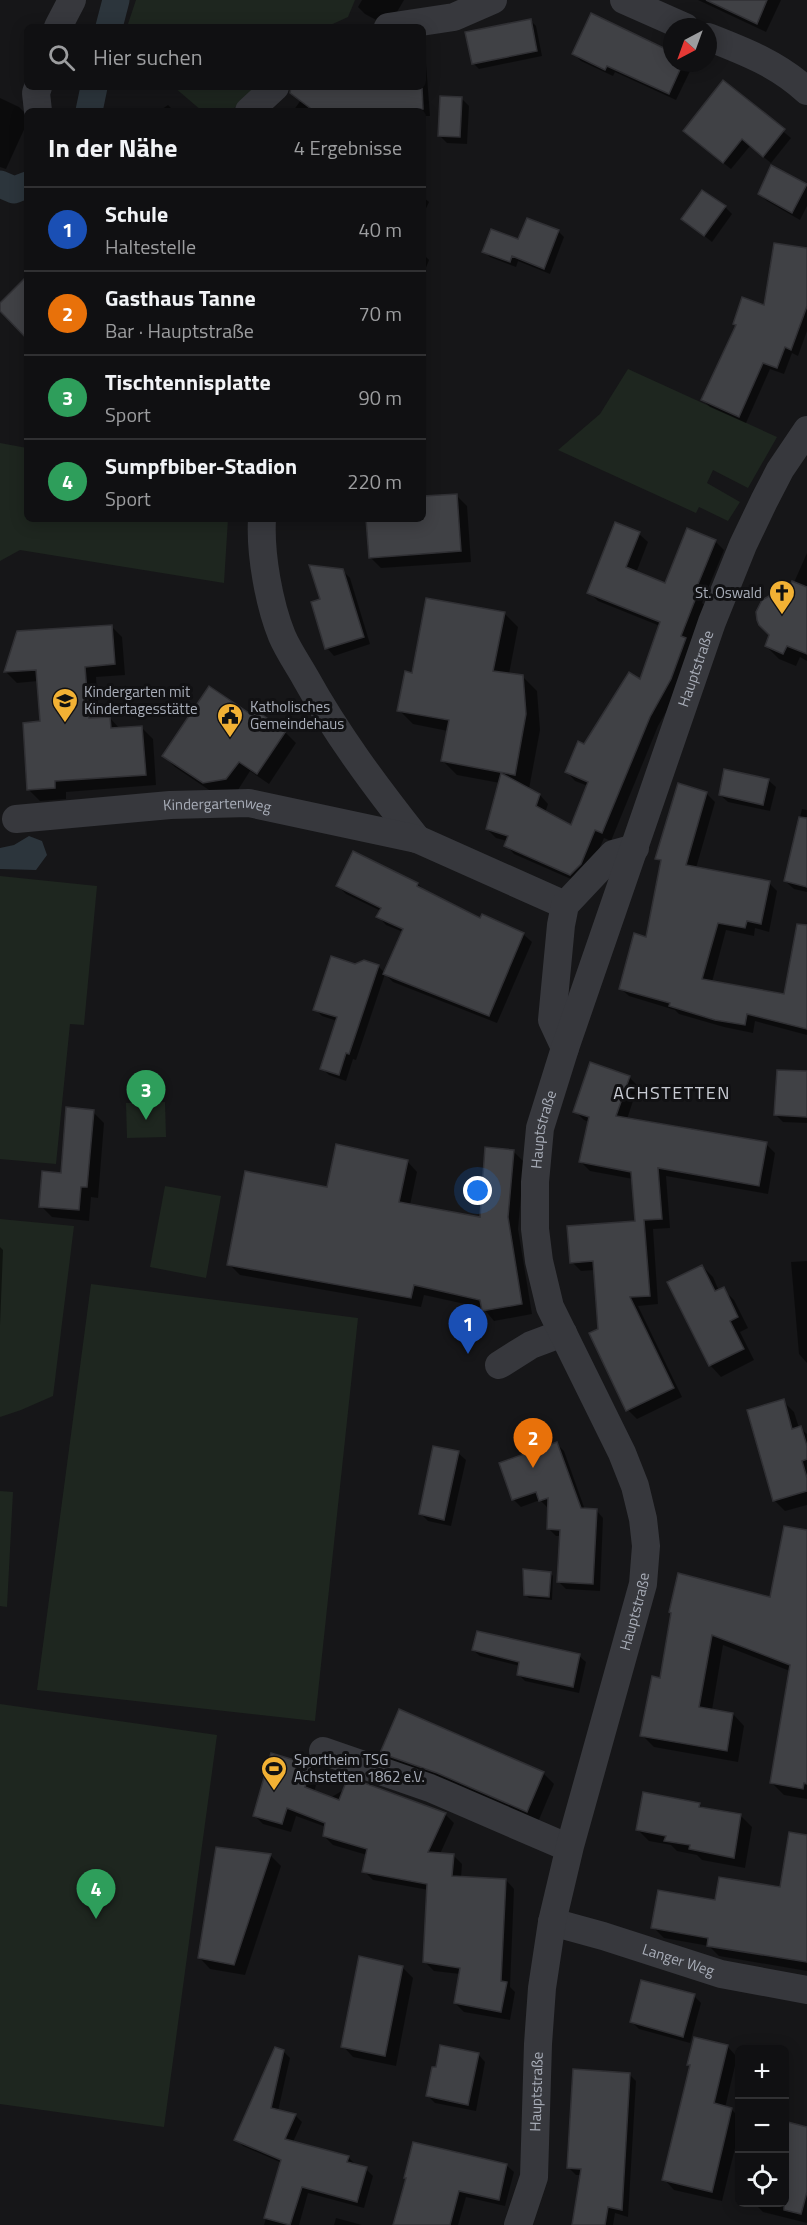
<!DOCTYPE html>
<html lang="de">
<meta charset="utf-8">
<style>
:root{--surface:#101012;--page:#1e1e20;--text:#f1f3f6;--muted:#9c9d9f;--line:#303032;--accent:#ea580c}
body{margin:0;font-family:"Titillium Web",sans-serif;background:var(--page);color:var(--text)}
.controls{position:absolute;right:18px;bottom:18px;display:grid;overflow:hidden;border-radius:9px;box-shadow:0 3px 15px #0003}
.controls button{width:54px;height:54px;display:grid;place-items:center;padding:0;border:0;border-bottom:2px solid var(--line);background:var(--surface);color:var(--text);font:30px sans-serif}
.compass{position:absolute;left:663px;top:18px;width:54px;height:54px;border-radius:50%;background:var(--surface);box-shadow:0 3px 15px #0003;rotate:221deg}
.you{position:absolute;left:478px;top:1191px;width:21px;height:21px;margin:-15px;border:4px solid #fff;border-radius:50%;background:#1a73e8;box-shadow:0 0 0 9px #1a73e833}
.badge{display:grid;place-items:center;width:39px;height:39px;border-radius:50%;background:var(--accent);color:#fff;font-size:20px;font-weight:700}
.pin{position:absolute;translate:-50% -50px;filter:drop-shadow(0 2px 3px #0008)}
.pin::after{content:'';position:absolute;top:32px;width:21px;height:18px;background:inherit;clip-path:polygon(0 0,100% 0,50% 100%)}
.list{margin:0;padding:0;list-style:none}
h2{display:flex;justify-content:space-between;align-items:center;height:78px;margin:0;padding:0 24px;font-size:26px}
h2 small{font-size:20px;font-weight:400;color:var(--muted)}
.list li{display:grid;grid-template-columns:39px 1fr auto;gap:18px;align-items:center;box-sizing:border-box;height:84px;padding:0 24px;border-top:2px solid var(--line)}
.list b{display:block;font-size:22px;white-space:nowrap}
.list p{margin:0;font-size:20px;white-space:nowrap;color:var(--muted)}
.list em{font-size:20px;font-style:normal;color:var(--muted)}
.icon{flex:none;width:33px;height:33px;fill:none;stroke:currentColor;stroke-width:2;stroke-linecap:round;stroke-linejoin:round}
.map{position:relative;flex:none;width:807px;height:2225px;overflow:hidden}
.search{position:absolute;background:var(--surface);box-shadow:0 3px 15px #0003;left:24px;top:24px;width:402px;height:66px;display:flex;align-items:center;gap:15px;box-sizing:border-box;padding:0 21px;border-radius:9px;color:var(--muted);font-size:22px}
.panel{position:absolute;background:var(--surface);box-shadow:0 3px 15px #0003;left:24px;top:108px;width:402px;height:414px;border-radius:9px}
.map>svg:first-child{display:block}
.green{fill:#1e261f}
.water{fill:#2c353c}
.shadow{fill:#0007}
.lines{fill:none;stroke-linecap:round;stroke-linejoin:round}
.canal{stroke:#2c353c;stroke-width:27}
.building{fill:#404145;stroke:#303034;stroke-width:1.5}
.minor{stroke:#37383d;stroke-width:28}
.labels{text-anchor:middle;stroke-width:6;stroke-linejoin:round;paint-order:stroke}
.poi-label{font-size:15px;fill:#a8adb8;stroke:#111113;text-anchor:start}
.street-label{font-size:15px;fill:#a8adb8;stroke:#111113}
.quarter-label{font-size:18px;letter-spacing:1.5px;fill:#c9ccd4;stroke:#111113}
</style>
<div class="map">
<svg width="807" height="2225" viewBox="0 0 807 2225">
<rect width="100%" height="100%" fill="#161618"/>
<!-- green -->
<g class="green">
<path d="M136 0H355L348 17 326 27H127Z"/>
<path d="M174 87H257L231 111H202Z"/>
<path d="M628 369 777 437 748 488 713 470 707 483 740 502 728 521 699 507 696 513 558 450 600 414Z"/>
<path d="M0 443 27 448V519H228L224 583 20 550 0 561Z"/>
<path d="M0 876 97 886 84 1025 70 1024 56 1164 0 1159Z"/>
<path d="M165 1102 166 1137 127 1138 126 1103Z"/>
<path d="M165 1186 221 1196 206 1278 150 1267Z"/>
<path d="M0 1219 74 1226 53 1396 21 1410 0 1417Z"/>
<path d="M91 1284 358 1318 315 1721 37 1690Z"/>
<path d="M0 1491 13 1492 7 1607 0 1606Z"/>
<path d="M0 1704 217 1735 164 2127 0 2104Z"/>
</g>
<!-- water -->
<path class="water" d="M29 836 42 841 47 855 36 870 0 869V848L14 845Z"/>
<!-- shadow -->
<g class="shadow">
<path d="M362 0H404L394 17 378 21 365 14 358 7Z"/>
<path d="M698 0H781L766 32Z"/>
<path d="M530 20 536 26 542 56 479 69 473 63Z"/>
<path d="M573 53 672 54V63H688L692 67 676 100 615 72 613 76 581 61Z"/>
<path d="M423 60 426 63 430 116H423V111H382L380 87H423Z"/>
<path d="M723 82 791 138 771 163 750 146 731 169 693 139Z"/>
<path d="M304 87H338L378 102 375 111H293L301 100Z"/>
<path d="M0 98 19 107 27 115V123L6 169 0 167Z"/>
<path d="M462 99 469 106 467 144 447 143 439 135Z"/>
<path d="M168 105 174 111H159Z"/>
<path d="M772 167 807 186V206L800 220 767 201 760 194Z"/>
<path d="M423 197 429 202 423 215Z"/>
<path d="M725 207 732 214 712 242 683 219Z"/>
<path d="M558 231 564 237 550 274 518 261 516 267 490 257 484 251Z"/>
<path d="M807 250V331L798 356 792 353 784 374 770 369 746 423 710 407 703 400 765 307Z"/>
<path d="M423 254 429 260 423 275Z"/>
<path d="M456 495 467 506 471 562 381 568 370 557 368 519H423V497Z"/>
<path d="M639 534 648 542 636 573 666 585 715 541 724 550 702 603 705 605 680 688 658 726 611 841 604 838 589 873 580 883 514 854 506 845 507 841 496 838 487 829 500 783 457 775 443 761 448 731 413 724 399 710 413 675 504 613 518 627 509 674 522 676 537 691 540 730 529 789 540 795 548 804 545 813 572 827 588 786 575 781 567 772 584 746 641 681 660 626 598 601 589 592Z"/>
<path d="M807 553V661L800 657 796 666 779 659 766 646Z"/>
<path d="M342 570 350 578 370 644 334 656 327 648 321 600Z"/>
<path d="M111 626 122 637 125 675 96 677 99 719 110 718 120 729 141 727 153 739 156 785 66 792V799L40 801 29 790 42 723 38 681 17 683 6 672 18 633Z"/>
<path d="M252 718 285 732 296 743 269 784 250 771 238 790 215 794 175 767 164 756Z"/>
<path d="M768 780 776 787 770 811 728 802 720 795Z"/>
<path d="M706 793 715 802 696 868 769 883 777 891 769 932 755 928 754 936 726 930 712 982 785 995 802 959 807 921V1035L755 1021 753 1033 724 1027 679 1014 675 1010 629 996 620 988 647 939 662 863 657 858Z"/>
<path d="M802 809 807 810V892L794 889 785 881Z"/>
<path d="M418 884 426 892 481 920 523 934 532 942 497 1023 393 982 385 974 356 1060 353 1059 346 1081 329 1075 322 1068 337 1021 322 1016 315 1009 355 965 378 966 385 973 403 932 386 925 378 916 381 911 346 894 338 886Z"/>
<path d="M807 1073V1123L783 1122 776 1115Z"/>
<path d="M629 1077 638 1086 627 1119 766 1144 775 1153 768 1194 666 1176 670 1228 653 1229 658 1304 638 1306 682 1397 637 1419 628 1410 599 1330 595 1270 581 1271 572 1262 636 1222 633 1179 590 1171 581 1162 589 1122 584 1120 575 1111Z"/>
<path d="M93 1112 104 1123 98 1198 91 1197 89 1221 52 1217 41 1206 62 1174Z"/>
<path d="M513 1151 524 1162 518 1229 532 1314 494 1321 483 1308 424 1295 421 1307 240 1275 229 1264 328 1189 407 1161 417 1172 410 1205 481 1219Z"/>
<path d="M0 1247 3 1250 0 1326Z"/>
<path d="M807 1261V1363L799 1354 791 1262Z"/>
<path d="M702 1266 713 1277 719 1291 723 1289 734 1300 748 1328 740 1332 754 1360 721 1377 710 1365 669 1283Z"/>
<path d="M783 1401 794 1412 799 1428 807 1434V1505L785 1511 774 1500Z"/>
<path d="M557 1444 564 1451 585 1510H596L603 1518 600 1591 566 1589 559 1582 561 1536H556L549 1529V1506L547 1507 540 1500 521 1507 514 1500 501 1463Z"/>
<path d="M458 1453 466 1460 451 1526 428 1521 420 1513Z"/>
<path d="M807 1572V1799L784 1795 772 1783 790 1671 723 1645 712 1710 733 1714 744 1726 738 1762 654 1747 642 1735 662 1680 673 1614 771 1598Z"/>
<path d="M550 1573 553 1576 552 1600 529 1598 526 1595Z"/>
<path d="M473 1650 579 1656 586 1662 579 1693 525 1681 518 1674 520 1666 480 1656Z"/>
<path d="M382 1753 543 1773 554 1784 538 1822 393 1764Z"/>
<path d="M311 1766 319 1775 314 1792 330 1798 345 1789 445 1814 454 1823 440 1854 453 1855 462 1864 461 1878 506 1880 514 1889 510 1987 515 1992 510 2020 464 2012 455 2003 460 1974 434 1971 425 1962 429 1890 373 1880 364 1871 367 1855 333 1845 324 1836 326 1827 296 1816 291 1832 263 1824 254 1815Z"/>
<path d="M699 1804 705 1810 741 1816 752 1827 745 1868 702 1860 697 1855 677 1851 671 1845 649 1841 638 1830Z"/>
<path d="M807 1836V1971L719 1956 709 1946 664 1938 653 1927 716 1901 782 1889Z"/>
<path d="M270 1855 281 1866 245 1975 210 1969 199 1957Z"/>
<path d="M403 1968 413 1978 396 2066 353 2057 343 2046Z"/>
<path d="M694 1996 701 2003 690 2043 639 2029 631 2021Z"/>
<path d="M727 2046 737 2057 725 2108 731 2109 740 2118V2128L722 2201 674 2190 664 2179 691 2067 689 2064Z"/>
<path d="M283 2051 290 2058 278 2111 295 2115 302 2122 293 2142 348 2157 355 2164 366 2169 373 2176 364 2208 308 2193 299 2225H264L282 2163 243 2146 236 2139Z"/>
<path d="M478 2054 485 2062 476 2111 435 2103 428 2096Z"/>
<path d="M629 2074 636 2081 628 2217 615 2213 613 2225H573L581 2175H576L569 2168Z"/>
<path d="M807 2128V2223L763 2212 753 2202H784Z"/>
<path d="M506 2165 514 2172 505 2206 466 2197 458 2225H394Z"/>
<path d="M336 2218 362 2225H334Z"/>
</g>
<g class="lines">
<!-- canal -->
<g class="canal">
<path d="M109 27 116 0"/>
<path d="M89 111 94 87"/>
<path d="M0 184 14 190 27 185"/>
</g>
</g>
<!-- building -->
<g class="building">
<path d="M706 0H767L757 24Z"/>
<path d="M591 13 672 52V63H683L669 94 607 66 605 70 572 54Z"/>
<path d="M531 19 537 51 472 64 465 32Z"/>
<path d="M723 80 785 129 763 157 742 139 723 163 683 131Z"/>
<path d="M291 87H422L423 109 314 111 290 93Z"/>
<path d="M440 96 462 97 460 137 438 136Z"/>
<path d="M771 165 807 184 792 213 758 194Z"/>
<path d="M702 190 726 206 704 236 681 219Z"/>
<path d="M527 218 559 230 544 269 512 256 510 262 482 252 491 229 518 239Z"/>
<path d="M774 243 807 248V306L791 350 785 347 777 368 763 363 739 417 701 400 736 325 733 324 742 297 764 305Z"/>
<path d="M27 276V339L0 311V303Z"/>
<path d="M457 494 461 551 369 558 366 519H423V496Z"/>
<path d="M615 522 640 532 626 567 665 583 687 528 716 540 694 594 697 595 681 636 686 638 671 679 650 717 602 833 595 830 581 864 570 875 504 846 508 836 486 829 501 773 540 794 536 806 571 825 588 782 565 772 578 741 584 744 629 672 640 679 660 622 587 593Z"/>
<path d="M309 565 343 569 364 637 325 649 311 602 320 599Z"/>
<path d="M792 581 807 587V654L787 646 783 654 765 646 769 635 759 625 757 620 756 612 762 600 769 596 788 592Z"/>
<path d="M426 598 505 612 493 671 523 675 526 714 515 775 441 761 449 720 397 711 405 671 412 673Z"/>
<path d="M112 625 115 664 85 667 89 718 110 717 111 728 142 726 146 775 55 781V788L27 790 23 723 40 721 36 670 4 672 17 631Z"/>
<path d="M209 686 252 715 255 710 286 731 257 774 239 762 226 779 203 783 162 756Z"/>
<path d="M724 769 769 779 763 805 719 795Z"/>
<path d="M678 783 707 792 686 865 770 881 761 924 747 921 745 928 718 923 702 979 784 994 797 924 807 925V1029L747 1014 745 1025 715 1020 669 1006 670 1003 619 989 634 933 646 937 661 860 655 859Z"/>
<path d="M799 817 807 818V887L784 881Z"/>
<path d="M353 851 418 883 417 886 480 918 482 914 524 933 489 1016 383 974 403 929 376 917 381 908 336 886Z"/>
<path d="M331 956 355 964 364 960 379 965 349 1054 346 1053 339 1075 320 1069 337 1017 313 1010Z"/>
<path d="M590 1062 630 1076 616 1116 767 1142 759 1186 658 1168 662 1219 644 1220 650 1296 630 1297 674 1388 626 1411 589 1333 598 1329 593 1261 570 1263 567 1226 635 1221 631 1172 579 1162 589 1117 573 1112Z"/>
<path d="M777 1070 807 1071V1117L774 1115Z"/>
<path d="M66 1107 94 1110 87 1187H81L79 1210 39 1207 42 1171 61 1173Z"/>
<path d="M336 1144 408 1160 399 1202 480 1217 485 1147 514 1150 508 1217 522 1304 482 1311 480 1300 414 1285 411 1298 227 1265 245 1171 327 1187Z"/>
<path d="M702 1265 715 1291 724 1287 738 1317 730 1321 744 1349 709 1366 667 1282Z"/>
<path d="M784 1399 792 1429 801 1426 807 1446V1459L802 1461 807 1478V1491L773 1501 747 1410Z"/>
<path d="M557 1442 581 1508 597 1509 593 1584 557 1582 560 1530 547 1529 548 1498 539 1501 536 1492 512 1500 499 1463Z"/>
<path d="M433 1446 459 1451 444 1520 419 1514Z"/>
<path d="M784 1526 807 1530V1784L804 1783 803 1789 770 1783 790 1665 712 1635 699 1707 733 1713 727 1751 640 1736 652 1676 660 1678 671 1613 669 1612 678 1573 770 1597Z"/>
<path d="M523 1569 551 1572 549 1597 524 1595Z"/>
<path d="M477 1631 580 1654 573 1687 517 1675 519 1662 472 1650Z"/>
<path d="M399 1709 544 1772 527 1812 437 1773 380 1753Z"/>
<path d="M271 1753 311 1765 305 1787 339 1800 348 1777 446 1813 428 1852 454 1854 452 1876 506 1879 501 1981 507 1982 501 2012 454 2003 460 1968 423 1962 427 1884 362 1872 367 1849 323 1836 325 1823 287 1808 282 1824 253 1816Z"/>
<path d="M643 1792 700 1803 699 1807 741 1814 734 1858 689 1849 690 1845 664 1841 666 1836 636 1830Z"/>
<path d="M789 1832 807 1835V1962L707 1946 708 1938 651 1928 658 1890 715 1900 719 1877 780 1887Z"/>
<path d="M216 1847 271 1854 234 1965 198 1958Z"/>
<path d="M359 1956 403 1966 385 2056 341 2047Z"/>
<path d="M641 1980 695 1994 683 2037 630 2022Z"/>
<path d="M694 2037 728 2045 714 2103 732 2108 712 2192 662 2180 690 2065H687Z"/>
<path d="M440 2045 479 2053 468 2105 426 2096 432 2067H436Z"/>
<path d="M275 2047 284 2050 271 2108 296 2114 285 2139 349 2156 347 2162 367 2167 357 2202 302 2187 290 2225 264 2218 281 2160 234 2140Z"/>
<path d="M573 2069 630 2073 622 2210 608 2207 605 2225H572L581 2169 567 2168Z"/>
<path d="M784 2121 807 2127V2192L801 2214 784 2210Z"/>
<path d="M413 2142 507 2164 499 2200 459 2191 450 2225H393L406 2178H404Z"/>
</g>
<g class="lines">
<!-- minor -->
<g class="minor">
<path d="M624 0 685 27"/>
<path d="M58 27 72 0"/>
<path d="M388 27 454 17 493 0"/>
<path d="M708 37C744 51 778 64 807 91"/>
<path d="M38 111 36 93 38 87"/>
<path d="M249 111 275 87"/>
<path d="M262 519C260 554 269 604 282 636 288 650 297 663 305 677 337 735 376 787 417 839"/>
<path id="s1" d="M16 819 170 805 249 803 417 839 565 905"/>
<path d="M565 1048 552 1020 561 925 565 905 613 854 635 848"/>
<path d="M499 1365 531 1345 563 1333"/>
<path d="M323 1751 430 1788 569 1848"/>
<path id="s2" d="M552 1922 603 1936 721 1974 807 1990"/>
<path id="s3" d="M518 2225 534 2177 538 2044 542 1988 552 1922 570 1846 643 1584 646 1546 643 1519 635 1486 622 1453 550 1307 539 1261 535 1229V1182L540 1128 565 1048 712 622 743 545 764 501 780 470 807 430"/>
</g>
</g>
<!-- icons -->
<defs>
<symbol id="church-pin" viewBox="-11 -11 22 30"><path d="M0 17L-7.5 6A9.5 9.5 0 1 1 7.5 6Z" fill="#f2b134" stroke="#111113"/><path d="M-1.2-6h2.4v3.5h3.3v2.4h-3.3V6h-2.4V-.1h-3.3v-2.4h3.3Z" fill="#111"/></symbol>
<symbol id="school-pin" viewBox="-11 -11 22 30"><path d="M0 17L-7.5 6A9.5 9.5 0 1 1 7.5 6Z" fill="#f2b134" stroke="#111113"/><path d="M0-5L7-2L0 1L-7-2ZM-4 1L0 2.5L4 1V4Q0 6-4 4Z" fill="#111"/></symbol>
<symbol id="civic-pin" viewBox="-11 -11 22 30"><path d="M0 17L-7.5 6A9.5 9.5 0 1 1 7.5 6Z" fill="#f2b134" stroke="#111113"/><path d="M-.6-6.5H3V-4.5H.6V-3L4-1V1h2V6H-6V1h2V-1L-.6-3ZM-1.2 2.5V6h2.4V2.5Z" fill="#111"/></symbol>
<symbol id="stadium-pin" viewBox="-11 -11 22 30"><path d="M0 17L-7.5 6A9.5 9.5 0 1 1 7.5 6Z" fill="#f2b134" stroke="#111113"/><path d="M0-5a6.5 5 0 1 0 0 10a6.5 5 0 1 0 0-10ZM-3.5-1.8h7v3.6h-7Z" fill="#111"/></symbol>
</defs>
<g fill-rule="evenodd">
<use href="#church-pin" x="767" y="578" width="30" height="40"/>
<use href="#school-pin" x="50" y="686" width="30" height="40"/>
<use href="#civic-pin" x="215" y="701" width="30" height="40"/>
<use href="#stadium-pin" x="259" y="1754" width="30" height="40"/>
</g>
<g class="labels">
<!-- poi labels -->
<g class="poi-label">
<text x="762" y="598" text-anchor="end">St. Oswald</text>
<text x="84" y="697">Kindergarten mit<tspan x="84" dy="17">Kindertagesstätte</tspan></text>
<text x="250" y="712">Katholisches<tspan x="250" dy="17">Gemeindehaus</tspan></text>
<text x="294" y="1765">Sportheim TSG<tspan x="294" dy="17">Achstetten 1862 e.V.</tspan></text>
</g>
<!-- street labels -->
<g class="street-label">
<text dy="5" stroke="none"><textPath href="#s3" startOffset="1620">Hauptstraße</textPath></text>
<text dy="5" stroke="none"><textPath href="#s1" startOffset="202">Kindergartenweg</textPath></text>
<text dy="5" stroke="none"><textPath href="#s3" startOffset="1134">Hauptstraße</textPath></text>
<text dy="5" stroke="none"><textPath href="#s3" startOffset="628">Hauptstraße</textPath></text>
<text dy="5" stroke="none"><textPath href="#s2" startOffset="132">Langer Weg</textPath></text>
<text dy="5" stroke="none"><textPath href="#s3" startOffset="136">Hauptstraße</textPath></text>
</g>
<!-- quarter labels -->
<g class="quarter-label">
<text x="672" y="1099">ACHSTETTEN</text>
</g>
</g>
</svg>
<div class="controls">
<button>+</button>
<button>−</button>
<button><svg class="icon" aria-label="locate" viewBox="0 0 24 24"><circle cx="12" cy="12" r="6"/><path d="M12 2v4M12 18v4M2 12h4M18 12h4"/></svg></button>
</div>
<svg class="compass" viewBox="-18 -18 36 36"><path d="M0-13l5 13h-10z" fill="#e53935"/><path d="M0 13l5-13h-10z" fill="#9c9d9f"/></svg>
<div class="you"></div>
<div class="pin badge" style="left:468px;top:1354px;background:#1a4fb4">1</div>
<div class="pin badge" style="left:533px;top:1468px;background:#e8710a">2</div>
<div class="pin badge" style="left:146px;top:1120px;background:#2e9e5b">3</div>
<div class="pin badge" style="left:96px;top:1919px;background:#2e9e5b">4</div>
<div class="search"><svg class="icon" aria-label="search" viewBox="0 0 24 24"><circle cx="10" cy="10" r="6"/><path d="M15 15l6 6"/></svg>Hier suchen</div>
<section class="panel">
<h2>In der Nähe<small>4 Ergebnisse</small></h2>
<ul class="list">
<li><span class="badge" style="background:#1a4fb4">1</span><div><b>Schule</b><p>Haltestelle</p></div><em>40 m</em></li>
<li><span class="badge" style="background:#e8710a">2</span><div><b>Gasthaus Tanne</b><p>Bar · Hauptstraße</p></div><em>70 m</em></li>
<li><span class="badge" style="background:#2e9e5b">3</span><div><b>Tischtennisplatte</b><p>Sport</p></div><em>90 m</em></li>
<li><span class="badge" style="background:#2e9e5b">4</span><div><b>Sumpfbiber-Stadion</b><p>Sport</p></div><em>220 m</em></li>
</ul>
</section>
</div>
